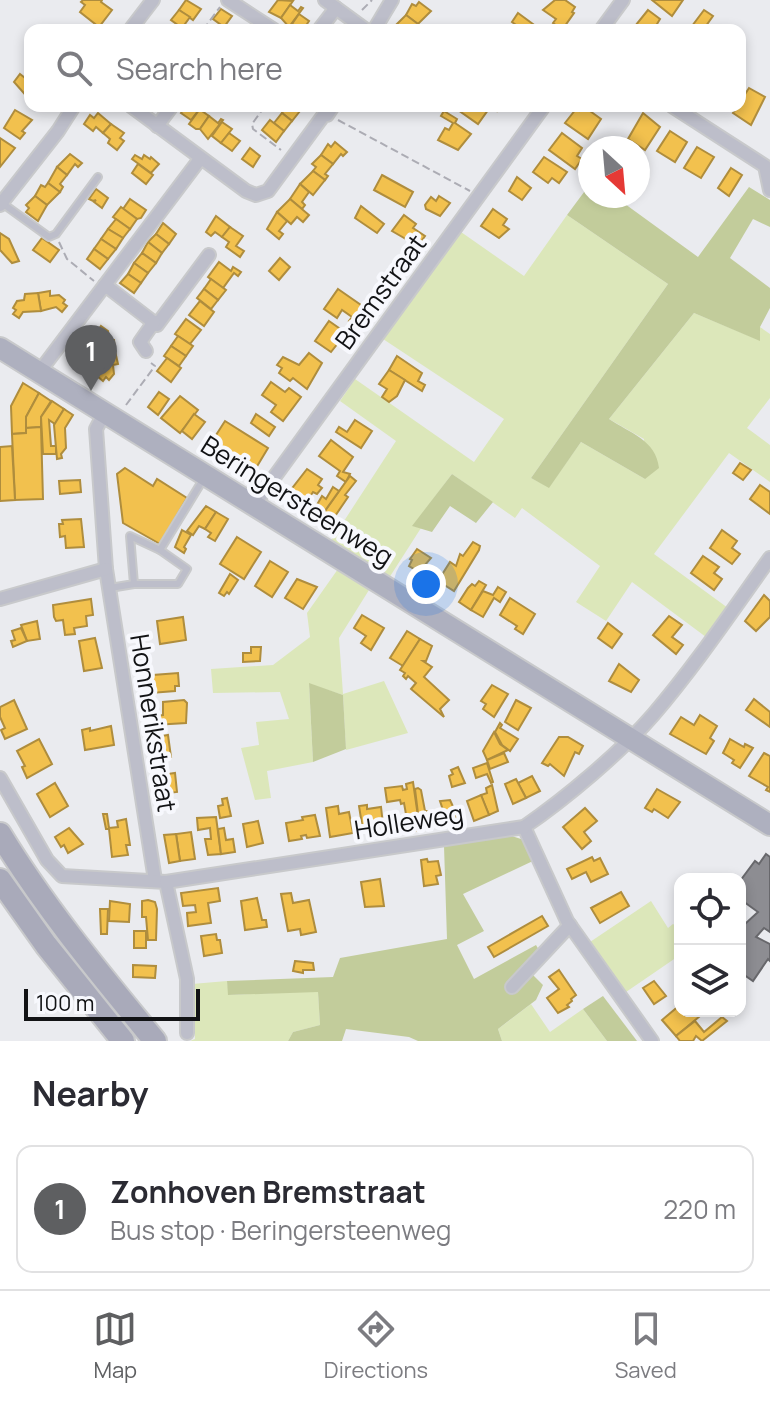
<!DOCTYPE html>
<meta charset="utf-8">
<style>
:root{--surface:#fff;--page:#f7f7f7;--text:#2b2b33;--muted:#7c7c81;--line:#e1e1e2;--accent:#5e5f61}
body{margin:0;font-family:Manrope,sans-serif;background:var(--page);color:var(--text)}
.controls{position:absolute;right:24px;bottom:24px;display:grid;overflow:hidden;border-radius:16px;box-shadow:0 4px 12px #0003}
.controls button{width:72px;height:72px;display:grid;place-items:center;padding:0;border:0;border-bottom:2px solid var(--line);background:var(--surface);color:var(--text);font:40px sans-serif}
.compass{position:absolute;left:578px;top:136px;width:72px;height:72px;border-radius:50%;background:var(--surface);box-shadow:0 4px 12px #0003;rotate:154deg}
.scale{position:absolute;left:24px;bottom:20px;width:176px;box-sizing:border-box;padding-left:8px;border:4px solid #121315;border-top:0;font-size:22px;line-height:28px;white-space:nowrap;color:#121315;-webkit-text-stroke:6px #f7f8fd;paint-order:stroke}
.you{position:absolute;left:426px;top:584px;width:28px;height:28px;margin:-20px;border:6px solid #fff;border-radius:50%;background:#1a73e8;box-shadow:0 0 0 12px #1a73e833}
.badge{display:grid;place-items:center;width:52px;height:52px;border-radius:50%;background:var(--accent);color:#fff;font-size:26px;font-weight:700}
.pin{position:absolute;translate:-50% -66px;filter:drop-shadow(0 2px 4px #0008)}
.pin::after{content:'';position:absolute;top:42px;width:28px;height:24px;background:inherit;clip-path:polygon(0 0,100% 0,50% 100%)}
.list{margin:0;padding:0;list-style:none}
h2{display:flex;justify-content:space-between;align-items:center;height:104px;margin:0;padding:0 32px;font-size:34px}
h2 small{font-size:26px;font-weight:400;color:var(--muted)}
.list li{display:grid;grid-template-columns:52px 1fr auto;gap:24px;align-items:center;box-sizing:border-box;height:128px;margin:0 16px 16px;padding:0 16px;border:2px solid var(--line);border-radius:16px}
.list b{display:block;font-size:30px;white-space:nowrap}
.list p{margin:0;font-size:26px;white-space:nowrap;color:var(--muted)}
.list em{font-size:26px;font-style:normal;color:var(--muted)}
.icon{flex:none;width:44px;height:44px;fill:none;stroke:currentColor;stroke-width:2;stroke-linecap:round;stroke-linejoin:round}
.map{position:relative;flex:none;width:770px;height:1041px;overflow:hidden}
.search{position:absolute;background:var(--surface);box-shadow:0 4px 12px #0003;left:24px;right:24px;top:24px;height:88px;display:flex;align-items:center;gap:20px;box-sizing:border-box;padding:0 28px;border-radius:16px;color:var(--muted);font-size:30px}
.sheet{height:248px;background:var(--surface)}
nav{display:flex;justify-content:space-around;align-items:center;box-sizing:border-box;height:112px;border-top:2px solid var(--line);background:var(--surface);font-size:22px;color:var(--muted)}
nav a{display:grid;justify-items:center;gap:4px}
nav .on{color:var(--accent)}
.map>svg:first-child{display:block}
.green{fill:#dce7ba}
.forest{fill:#c2cc9b}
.homes{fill:#f2c14e;stroke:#af8d3d;stroke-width:2}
.industry{fill:#8d8d92;stroke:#68686c;stroke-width:2}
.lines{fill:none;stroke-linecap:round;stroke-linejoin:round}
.lane-casing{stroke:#c8c9cb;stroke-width:10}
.street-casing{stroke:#c8c9cb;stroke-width:16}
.primary-casing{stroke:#c8c9cb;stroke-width:24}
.highway-casing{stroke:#c8c9cb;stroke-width:26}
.path{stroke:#acacb4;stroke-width:2;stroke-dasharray:8 4;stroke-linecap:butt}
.lane{stroke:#bdbeca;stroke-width:6}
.street{stroke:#bdbeca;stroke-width:12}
.primary{stroke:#aeb0bf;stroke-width:20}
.highway{stroke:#a9aaba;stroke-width:22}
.labels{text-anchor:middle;stroke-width:8;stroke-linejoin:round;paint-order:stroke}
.street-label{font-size:26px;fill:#121315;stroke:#f7f8fd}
</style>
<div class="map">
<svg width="770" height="1041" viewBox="0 0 770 1041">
<rect width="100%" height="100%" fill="#eaebef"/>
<!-- green -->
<g class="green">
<path d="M567 215 668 284 531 478 549 487 581 442 645 479 644 439 609 419 694 313 759 340 760 327 770 334V398L747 428 770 445V482L729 453 654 554 728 608 706 637 632 582 606 621 576 602 600 566 522 508 515 518 452 474 413 526 421 528 389 578 331 541 396 441 340 401 355 379 474 462 504 419 383 339 461 232 524 276Z"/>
<path d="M338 569 369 590 339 638 343 694 384 681 408 733 346 750 343 695 309 684 313 762 267 771 271 798 255 800 241 748 259 745 256 722 289 719 280 692 213 693 211 669 273 665 310 637 307 613Z"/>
<path d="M651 901 668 928 673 924 680 929V955L626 992 590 942Z"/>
<path d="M227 981 229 995 318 991 320 1025 293 1032 288 1041H190L195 1039 192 984Z"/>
<path d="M531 1004 550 1032 583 1009 607 1041H502L498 1029Z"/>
</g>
<!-- forest -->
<g class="forest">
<path d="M590 184V196H614L698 257 749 187 770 200V227L753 219 730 258 770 288V308L760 327V341L694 313 609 419C630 433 656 440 659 468L645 479 581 442 549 488 531 478 668 284 567 215Z"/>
<path d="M452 474 493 502 476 523 450 506 432 532 412 526Z"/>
<path d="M309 683 343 695 346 749 313 762Z"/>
<path d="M506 834 524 840 535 860 463 894 484 931 457 945 474 979 536 945 543 957 528 970 543 985 536 1000 498 1029 502 1041H418L409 1037 346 1029 342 1041H288L293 1032 320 1025 318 992 228 995 227 981 333 977 340 958 447 939 444 846Z"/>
<path d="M603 996 637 1041H607L583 1009Z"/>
</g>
<!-- homes -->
<g class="homes">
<path d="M83 0H102L101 2 112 10 99 27 80 12 85 5 81 2Z"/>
<path d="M186 0 201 9 193 20 179 10Z"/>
<path d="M278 0 293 1 281 18 269 12Z"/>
<path d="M555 0H565L575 7 572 12 574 13 562 30 553 23 556 19 543 10Z"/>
<path d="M652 0H683L672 16Z"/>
<path d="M419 2 431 11 418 24 406 15 412 4 416 6Z"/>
<path d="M290 5 298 11 301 7 303 8 289 27 281 18Z"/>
<path d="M221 9 232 16 224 27 213 19Z"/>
<path d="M179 10 190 17 182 28 171 20Z"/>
<path d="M648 10 660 19 654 29 656 30H640L635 26Z"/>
<path d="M704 10 713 16 703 30H689Z"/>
<path d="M518 13 541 30H523L512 22Z"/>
<path d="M299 14 309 21 303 30 292 24Z"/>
<path d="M406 15 418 24 416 30H399L401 27 397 24Z"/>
<path d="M20 74 30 82V100L14 82Z"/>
<path d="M749 88 765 97 751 125 733 113Z"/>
<path d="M186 106H202L191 120 181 113Z"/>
<path d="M202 106 205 107 202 111 209 116 200 129H196L189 124Z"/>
<path d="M281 106H294L300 111 292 121 282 113 285 109Z"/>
<path d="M461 106H501L497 111 491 106 478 124 458 110Z"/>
<path d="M583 106 601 119 588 139 565 123 576 109 579 111Z"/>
<path d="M15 110 32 120 22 131 25 133 20 139 4 128Z"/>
<path d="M444 111 457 119 455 123 471 134 458 150 438 140 445 128 449 130 453 123 441 116Z"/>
<path d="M98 113 111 124 103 133 96 127 93 131 84 124 90 115 94 118Z"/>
<path d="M282 113 292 121 284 131 274 123Z"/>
<path d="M643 113 660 127 645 150 628 139Z"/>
<path d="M209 116 218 123 221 119 223 120 208 139 200 129Z"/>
<path d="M270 120 284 131 276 142 262 130Z"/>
<path d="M222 122 232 129 221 143 212 136Z"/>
<path d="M111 124 124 133 120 138 124 141 117 150 108 143 110 139 103 133Z"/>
<path d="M670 131 687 142 675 162 657 151Z"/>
<path d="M229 133 240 141 232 151 221 143Z"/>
<path d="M562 133 582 148 577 156 582 159 575 169 549 150Z"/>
<path d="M0 138 15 148 0 167Z"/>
<path d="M335 142 347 152 343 156 341 154 333 164 321 155 328 144 331 147Z"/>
<path d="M697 147 714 157 701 178 684 168Z"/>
<path d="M250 148 260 156 253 167 242 159Z"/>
<path d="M70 154 82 163 78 167 75 164 67 175 57 167Z"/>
<path d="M135 155 142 159 144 155 150 159 151 157 159 164 151 173 132 159Z"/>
<path d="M321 155 333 164 325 174 328 176 325 180 313 171 316 167 312 164Z"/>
<path d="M544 157 567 172 559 183 552 178 548 183 533 172Z"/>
<path d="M138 164 153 175 146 184 132 173Z"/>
<path d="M57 167 67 175 60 184 63 187 60 192 48 183Z"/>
<path d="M731 168 742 175 729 196 718 188Z"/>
<path d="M313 171 325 180 313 195 300 184Z"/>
<path d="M382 175 413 192 405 207 374 190Z"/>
<path d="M517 177 531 188 522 200 509 191Z"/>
<path d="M48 183 60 192 47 205 35 196 41 185 45 187Z"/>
<path d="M300 184 309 192 302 202 305 205 302 209 290 199Z"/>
<path d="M96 189 108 198 102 208 94 202 96 200 93 201 89 199Z"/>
<path d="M35 196 47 205 38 221 26 212 29 208 26 205Z"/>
<path d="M439 196 450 203 440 216 426 209 425 205 431 197 436 201Z"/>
<path d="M130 199 146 210 141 218 137 219 123 209Z"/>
<path d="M290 199 309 215 303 222 297 217 291 224 277 212Z"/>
<path d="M361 206 384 224 377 233 355 218Z"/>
<path d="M121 207 137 219 130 229 113 217Z"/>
<path d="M493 209 507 219 503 225 509 229 499 238 481 226Z"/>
<path d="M277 212 287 221 279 231 283 234 279 239 267 229Z"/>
<path d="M404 215 416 224 413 228 425 236 418 246 392 231Z"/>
<path d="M216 216 230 227 222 237 215 232 211 236 206 232Z"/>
<path d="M116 219 130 229 123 238 108 229Z"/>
<path d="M163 223 176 234 169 244 156 234Z"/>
<path d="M230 227 243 236 236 246 244 251 240 257 226 247 229 242 222 237Z"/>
<path d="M108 229 123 238 116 249 101 239Z"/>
<path d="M0 233 9 239 19 261 12 263 0 250Z"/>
<path d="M156 234 169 244 162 253 148 242Z"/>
<path d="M42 238 59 250 50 262 33 250Z"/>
<path d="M101 239 116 249 108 259 94 249Z"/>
<path d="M148 242 162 253 156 263 142 253Z"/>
<path d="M94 249 108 259 100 269 87 259Z"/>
<path d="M142 253 156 263 148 273 134 263Z"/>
<path d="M280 258 290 267 279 280 269 271Z"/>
<path d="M219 262 231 271 233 267 241 272 238 276 234 273 223 288 208 277Z"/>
<path d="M134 263 148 273 141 283 128 274Z"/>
<path d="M128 274 141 283 134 293 120 283Z"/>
<path d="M211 279 226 290 218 300 204 289Z"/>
<path d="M204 289 218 300 211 309 197 298Z"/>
<path d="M338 289 371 312 359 327 349 321 352 317 342 310 337 318 324 309Z"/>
<path d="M50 291V296L59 295 65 300 63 303 67 306 62 312 56 307 41 311 38 293Z"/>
<path d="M38 293 41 311 23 312 19 318 13 314 16 310 13 308 17 301 24 300 25 294Z"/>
<path d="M200 301 214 312 204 326 189 315Z"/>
<path d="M186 319 201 330 190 344 175 334Z"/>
<path d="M329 321 346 333 331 352 315 341Z"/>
<path d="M101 326 108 331 109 340H114L115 351 98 353 97 337 91 333 95 327 99 329Z"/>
<path d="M178 336 193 346 186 356 171 346Z"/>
<path d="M171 346 186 356 179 366 164 356Z"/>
<path d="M115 351 118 364 113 365 114 374 109 380 106 377 103 381 97 376 101 370 98 353Z"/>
<path d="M309 353 322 363 307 389 293 378 290 381 279 373 282 368 277 365 283 357 299 365Z"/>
<path d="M397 356 422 373 418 381 425 385 422 391 389 370Z"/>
<path d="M167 358 181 368 171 382 157 371Z"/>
<path d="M389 370 405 380 397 396 389 402 382 397 387 389 379 384Z"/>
<path d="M271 382 285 392 289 388 301 397 283 421 271 412 276 405 262 395Z"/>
<path d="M23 383 39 393 26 417V433L12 434 11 406Z"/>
<path d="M159 392 169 399 158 415 148 407Z"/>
<path d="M39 393 51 401 41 417V427L26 428V417Z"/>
<path d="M180 396 198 410 180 433 161 418Z"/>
<path d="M52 401 64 409 55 424 49 420 51 446H56V454H43L41 417Z"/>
<path d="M64 409 73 415 65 428 66 448 61 454 62 458 57 459 54 425Z"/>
<path d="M194 414 205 422 192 439 182 431Z"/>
<path d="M256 414 275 427 269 436 251 423Z"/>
<path d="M355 420 372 431 361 448 336 432 339 427 347 432Z"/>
<path d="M225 421 268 448 253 473 224 453 223 454 209 446Z"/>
<path d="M41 427 43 499 15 500 12 434 26 433V428Z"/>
<path d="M331 440 353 457 343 472 350 474 346 482 337 476 340 471 319 456Z"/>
<path d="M12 446 15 500 0 501V447Z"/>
<path d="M740 463 751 470 743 480 733 473Z"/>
<path d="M125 468 153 486 157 479 187 498 160 544 123 523 117 474Z"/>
<path d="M307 469 322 479 318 485 322 488 317 494 313 492 305 504 291 494 290 491Z"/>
<path d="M350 476 356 481 345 495 348 497 331 522 322 515Z"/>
<path d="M80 480 81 492 60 494 59 481Z"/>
<path d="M760 485 770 492V514L750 499Z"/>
<path d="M333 487 339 491 322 515 314 510 322 496 326 499Z"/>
<path d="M206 506 216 512 205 529 199 526 193 535 187 531Z"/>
<path d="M216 512 228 519 215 541 208 537 211 533 205 529Z"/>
<path d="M81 519 84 547 66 548 65 536 60 537 59 524H63L62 520Z"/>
<path d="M182 530 191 535 184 547 186 549 184 553 175 547Z"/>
<path d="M722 530 737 541 732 548 740 554 732 564 710 548Z"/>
<path d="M237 537 261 552 244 579 220 564Z"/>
<path d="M473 542 480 546 479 550 454 591 438 581 450 562 456 566 460 554 463 556Z"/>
<path d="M417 549 431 558 419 572 409 566 412 560 410 559Z"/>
<path d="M703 556 719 567 714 573 722 579 714 590 691 573Z"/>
<path d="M270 561 288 572 272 597 255 586Z"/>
<path d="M230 574 238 580 229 594 227 592 224 596 219 593Z"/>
<path d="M297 579 317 587 303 609 285 598Z"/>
<path d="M479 581 486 585 471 610 459 602 468 588 472 584 475 586Z"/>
<path d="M498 587 506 592 500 602 494 598 483 617 471 610 483 591 493 595Z"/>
<path d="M764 595 770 601V617L756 631 745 621Z"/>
<path d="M510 598 535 614 523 634 515 629 517 626 500 615Z"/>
<path d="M91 599 93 615 86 616 87 626 74 628 75 634 65 635 63 620 56 621 54 617 53 605Z"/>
<path d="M362 615 384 628 371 650 361 643 366 636 354 628Z"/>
<path d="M669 616 682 625 672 637 683 645 676 654 653 635Z"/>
<path d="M183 617 186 640 160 644 157 621Z"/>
<path d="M37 621 40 639 27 641 21 625Z"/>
<path d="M608 623 622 634 612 648 598 638Z"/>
<path d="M21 628 27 641 13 647 11 641 15 640 12 631Z"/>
<path d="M407 631 420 639 403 666 390 658Z"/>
<path d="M95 638 102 668 84 671 79 641Z"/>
<path d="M420 639 432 646 426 661H423L432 667 424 677 449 700 440 709 444 717 411 689 416 683 408 676 406 679 403 676 405 673 400 670Z"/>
<path d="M251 647H261L260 661 243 662V653H251Z"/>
<path d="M619 664 639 680 631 692 609 681Z"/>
<path d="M178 673 179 686H175V691L151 693 153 675Z"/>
<path d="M492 685 508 694 494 717 483 709 486 704 481 701Z"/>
<path d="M754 699 770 712V727L746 710Z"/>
<path d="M14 700 27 729 5 739 1 730 5 728 0 717V707Z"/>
<path d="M184 700 187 703 186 723 154 725 153 716 163 715V702Z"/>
<path d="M516 700 531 708 518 730 505 722Z"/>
<path d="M700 715 717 726 710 738 714 741 706 754 670 734 681 717 694 725Z"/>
<path d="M500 723 502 725 500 728 518 739 510 751 502 745 495 732Z"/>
<path d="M111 726 114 745 85 750 82 730 90 728V731Z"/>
<path d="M494 732 500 744 508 750 487 760 483 751Z"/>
<path d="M168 735 171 757 154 760 151 738Z"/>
<path d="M559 737H568L583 746 579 754 575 752 564 776 550 764 548 766 542 763Z"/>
<path d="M39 739 52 764 27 778 22 767 25 766 17 751Z"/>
<path d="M730 739 744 747 745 744 753 748 740 768 732 763 734 760 723 753Z"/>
<path d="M504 753 508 762 490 769 487 760Z"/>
<path d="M764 753 770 756V792L766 790 768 787 749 776Z"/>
<path d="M487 763 493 782 491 783 487 774 476 778 473 768Z"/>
<path d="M458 767 465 783 452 787 449 776 453 774 451 770Z"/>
<path d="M167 769 168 774 175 773 177 792 161 794 156 770Z"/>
<path d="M532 776 540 791 526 798 518 783Z"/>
<path d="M516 779 526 798 513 804 505 784Z"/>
<path d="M413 782 420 830 409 831 404 803 401 804 400 800 387 802 385 788 402 786 403 790 407 789 406 784Z"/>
<path d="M55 783 68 806 50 817 37 794Z"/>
<path d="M492 785 498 811 489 815 481 795 487 793 486 788Z"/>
<path d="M418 788 421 790 425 811H428L430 828 420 830 415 789Z"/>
<path d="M657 789 680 802 668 818 654 809 652 812 645 808Z"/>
<path d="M481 795 489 815 474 821 467 801Z"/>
<path d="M227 798 231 816 220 818 218 806 223 805 222 799Z"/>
<path d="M450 800 456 813V825L441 827 438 811 443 810 440 801Z"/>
<path d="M367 805V809L381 807 383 825 370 827V830L363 831 359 806Z"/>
<path d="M338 806 339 814 349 812 353 833 330 837 326 808Z"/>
<path d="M585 808 597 821 584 832 591 841 582 849 563 827Z"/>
<path d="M103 814H107L109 828 118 827 117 821 126 819 130 845H126L128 855 112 857 109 829H106Z"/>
<path d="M315 815 320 836 307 838 306 835 301 836 302 839 289 841 286 823 303 820 302 817Z"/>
<path d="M216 817 221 854 208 855 205 839H211L210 828 198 830 197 818Z"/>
<path d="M258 821 263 843 247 847 243 824Z"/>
<path d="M69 828 83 844 68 853 64 845 61 847 55 837Z"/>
<path d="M224 828 226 840 233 839 235 852 221 854 218 829Z"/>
<path d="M191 832 195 859 180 861 176 834Z"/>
<path d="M176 834 180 861 169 863 164 835Z"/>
<path d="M592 857 594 861 600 858 608 874 591 882 586 872 572 879 567 869Z"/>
<path d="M427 859 428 862 438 861 441 875 436 876 438 884 424 886 421 860Z"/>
<path d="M380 879 384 906 365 907 361 882Z"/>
<path d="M218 888 220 901 208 903 211 923 188 926 187 913 196 912 195 905 183 906 181 893Z"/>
<path d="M621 892 629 906 600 923 591 908Z"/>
<path d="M291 893 293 903 309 900 316 932 301 935 300 929 288 931 281 894Z"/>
<path d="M257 898 262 920H266L267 927 245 930 241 901Z"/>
<path d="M148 900 155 902 157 909 156 940H148L146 917H142V901Z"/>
<path d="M110 901 130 904 129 922 109 921Z"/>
<path d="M100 909H108L107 934H101Z"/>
<path d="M542 916 548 926 494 957 488 947Z"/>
<rect x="134" y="931" width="12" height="17"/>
<path d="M216 934 217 940H220L222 953 204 956 201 936Z"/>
<path d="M295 961 313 963 314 970H303V973L293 971Z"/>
<path d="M133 965 156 966 155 978 133 977Z"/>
<path d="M559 970 576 995 571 999 572 1001 567 1005 569 1007 558 1013 547 998 559 989 549 977Z"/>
<path d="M654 981 666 996 654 1004 643 988Z"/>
<path d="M680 1005V1011H706L676 1036 662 1020Z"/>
<path d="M722 1017 727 1021 702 1041 696 1036 693 1041H680L676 1036 695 1021 704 1032Z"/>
</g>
<!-- industry -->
<path class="industry" d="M766 854 770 857V932L764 928 756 937 770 944V961L768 959 753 981 740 972V920L745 924 758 912 740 899V881L755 861 759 864Z"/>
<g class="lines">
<defs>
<g id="lane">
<path d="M2 203 49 237 56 234 98 177"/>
<path d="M160 550 204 478"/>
<path d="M110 588 134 584 130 536 160 550 187 569 178 584H134"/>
</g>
<g id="street">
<path d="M228 0 274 30"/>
<path d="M325 0 366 30"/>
<path d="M130 30 153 0"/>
<path d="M319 30 336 8"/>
<path d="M374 30 392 0"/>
<path d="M601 30 623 0"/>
<path d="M131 106 246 191 256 195 268 191 326 112 327 115 333 106"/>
<path d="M672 106 765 166 770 190"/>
<path d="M157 126 172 106"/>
<path d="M0 205 58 131 74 106"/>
<path d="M105 285 157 325 209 255"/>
<path d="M146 351 140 342 154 322"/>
<path d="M40 371 200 159"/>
<path d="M105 412 96 429 106 569 155 880"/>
<path d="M254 505 544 106"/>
<path d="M0 599 106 569"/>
<path d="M0 778 47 860 62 876 166 882 187 979V1033"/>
<path d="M524 827 567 921 652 1041"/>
<path d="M166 882 524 827C565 799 621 752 653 715 695 666 732 611 770 558"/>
<path d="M512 987 570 925"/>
</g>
<path id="primary" d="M0 348 770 825"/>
<g id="highway">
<path d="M0 834C45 908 100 974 155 1041"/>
<path d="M0 880 46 945 123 1041"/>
</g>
</defs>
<!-- lane casing -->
<use href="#lane" class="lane-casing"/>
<!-- street casing -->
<use href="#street" class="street-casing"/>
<!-- primary casing -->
<use href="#primary" class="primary-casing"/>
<!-- highway casing -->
<use href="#highway" class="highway-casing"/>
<!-- path -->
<g class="path">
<path d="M362 10 372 0"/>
<path d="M203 30 220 7"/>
<path d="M265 106 252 124 253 129 281 150"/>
<path d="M338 120 470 191"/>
<path d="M59 242 67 259 94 281"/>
<path d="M126 405 155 366 151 363"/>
</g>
<!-- lane -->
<use href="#lane" class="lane"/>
<!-- street -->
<use href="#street" class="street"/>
<!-- primary -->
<use href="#primary" class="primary"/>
<!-- highway -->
<use href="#highway" class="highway"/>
</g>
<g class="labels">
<!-- street labels -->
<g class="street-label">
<text transform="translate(381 292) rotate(-54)" y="9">Bremstraat</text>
<text transform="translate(297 501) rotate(32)" y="9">Beringersteenweg</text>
<text transform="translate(153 723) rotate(81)" y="9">Honnerikstraat</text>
<text transform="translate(409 822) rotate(-9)" y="9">Holleweg</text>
</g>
</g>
</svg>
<div class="controls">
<button><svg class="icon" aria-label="locate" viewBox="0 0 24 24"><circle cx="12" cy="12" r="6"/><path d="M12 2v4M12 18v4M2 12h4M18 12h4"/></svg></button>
<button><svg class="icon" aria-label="layers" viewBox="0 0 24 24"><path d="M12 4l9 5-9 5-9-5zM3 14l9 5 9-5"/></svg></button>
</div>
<svg class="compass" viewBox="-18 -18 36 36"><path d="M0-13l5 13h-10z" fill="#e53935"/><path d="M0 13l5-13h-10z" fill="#7c7c81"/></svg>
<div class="scale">100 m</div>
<div class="you"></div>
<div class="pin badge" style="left:91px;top:391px">1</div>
<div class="search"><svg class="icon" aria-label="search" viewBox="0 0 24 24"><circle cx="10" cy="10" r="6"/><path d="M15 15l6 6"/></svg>Search here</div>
</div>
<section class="sheet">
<h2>Nearby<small></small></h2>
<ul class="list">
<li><span class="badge">1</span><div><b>Zonhoven Bremstraat</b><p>Bus stop · Beringersteenweg</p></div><em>220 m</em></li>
</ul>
</section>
<nav>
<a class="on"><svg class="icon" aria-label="map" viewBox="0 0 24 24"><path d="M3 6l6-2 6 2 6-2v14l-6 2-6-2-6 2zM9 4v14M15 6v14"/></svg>Map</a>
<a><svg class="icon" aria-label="directions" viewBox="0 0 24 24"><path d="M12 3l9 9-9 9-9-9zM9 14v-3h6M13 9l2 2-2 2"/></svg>Directions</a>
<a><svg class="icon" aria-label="saved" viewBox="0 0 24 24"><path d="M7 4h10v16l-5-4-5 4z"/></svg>Saved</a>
</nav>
